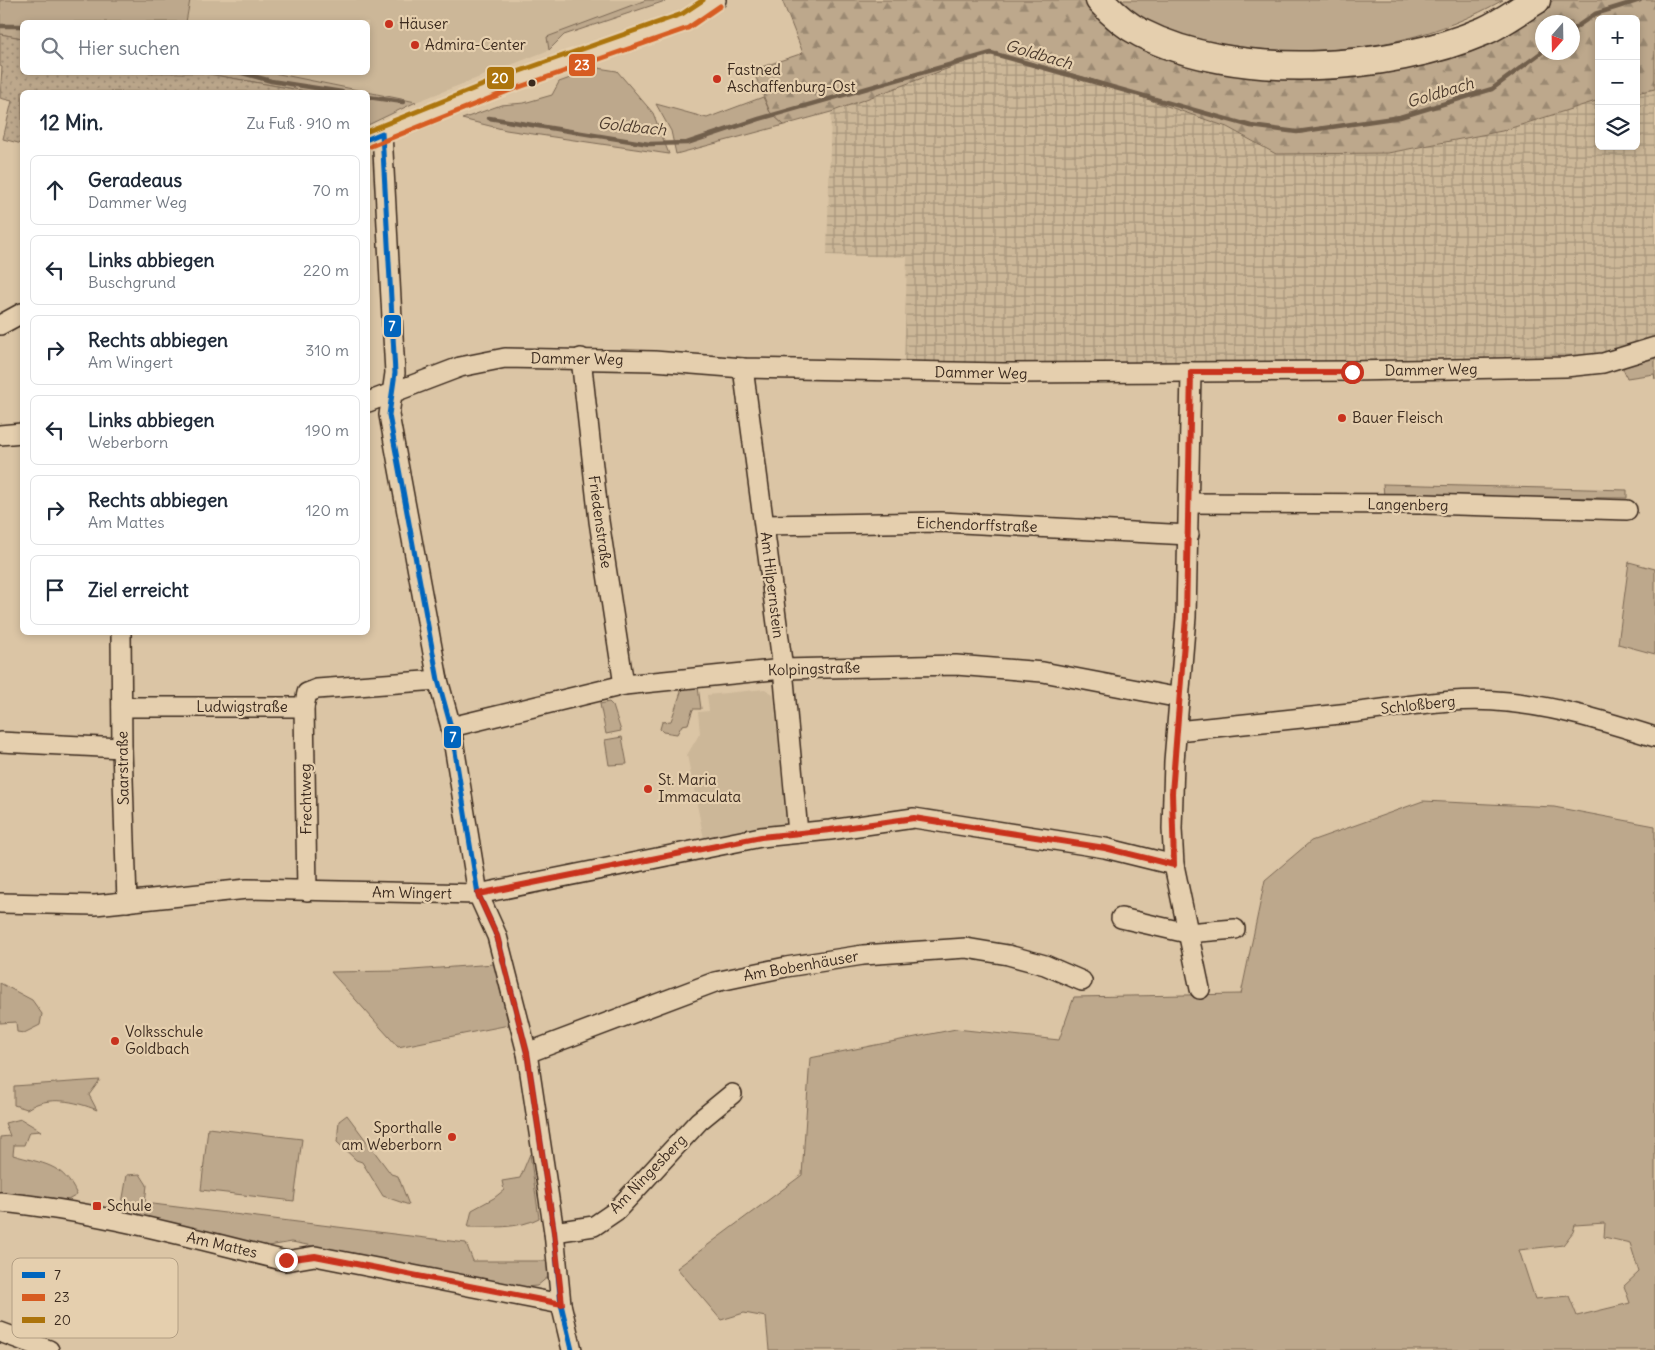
<!DOCTYPE html>
<html lang="de">
<meta charset="utf-8">
<style>
:root{--surface:#fff;--page:#f2f2f3;--text:#1f2937;--muted:#747a83;--line:#e0e1e3}
body{margin:0;font-family:Delius,sans-serif;background:var(--page);color:var(--text)}
.controls{position:absolute;right:15px;top:15px;display:grid;overflow:hidden;border-radius:8px;box-shadow:0 2px 8px #0003}
.controls button{width:45px;height:45px;display:grid;place-items:center;padding:0;border:0;border-bottom:1px solid var(--line);background:var(--surface);color:var(--text);font:25px sans-serif}
.compass{position:absolute;left:1535px;top:15px;width:45px;height:45px;border-radius:50%;background:var(--surface);box-shadow:0 2px 8px #0003;rotate:200deg}
.stop{position:absolute;width:15px;height:15px;margin:-11px;border:4px solid #c8321e;border-radius:50%;background:#fff}
.stop.end{background:#c8321e;border-color:#fff;box-shadow:0 1px 5px #0008}
.list{margin:0;padding:0;list-style:none}
h2{display:flex;justify-content:space-between;align-items:center;height:65px;margin:0;padding:0 20px;font-size:21px}
h2 small{font-size:16px;font-weight:400;color:var(--muted)}
.list li{display:grid;grid-template-columns:32px 1fr auto;gap:15px;align-items:center;box-sizing:border-box;height:70px;margin:0 10px 10px;padding:0 10px;border:1px solid var(--line);border-radius:8px}
.list b{display:block;font-size:19px;white-space:nowrap}
.list p{margin:0;font-size:16px;white-space:nowrap;color:var(--muted)}
.list em{font-size:16px;font-style:normal;color:var(--muted)}
.icon{flex:none;width:28px;height:28px;fill:none;stroke:currentColor;stroke-width:2;stroke-linecap:round;stroke-linejoin:round}
.map{position:relative;flex:none;width:1655px;height:1350px;overflow:hidden}
.search{position:absolute;background:var(--surface);box-shadow:0 2px 8px #0003;left:20px;top:20px;width:350px;height:55px;display:flex;align-items:center;gap:12px;box-sizing:border-box;padding:0 18px;border-radius:8px;color:var(--muted);font-size:19px}
.panel{position:absolute;background:var(--surface);box-shadow:0 2px 8px #0003;left:20px;top:90px;width:350px;height:545px;border-radius:8px}
.map>svg:first-child{display:block}
.built{fill:#ccb798}
.industrial{fill:url(#industrial-grid)}
.green{fill:#bda88c;stroke:#7c6955;fill-rule:evenodd}
.forest{fill:url(#forest-firs);stroke:#7c6955;fill-rule:evenodd}
.garden{fill:url(#garden-dots);stroke:#7c6955}
.lines{fill:none;stroke-linecap:round;stroke-linejoin:round}
.stream{stroke:#715e4c;stroke-width:4.5}
.minor-casing{stroke:#3b2a1e;stroke-width:22}
.highway-casing{stroke:#3b2a1e;stroke-width:31}
.minor{stroke:#e5cfae;stroke-width:19}
.highway{stroke:#e5cfae;stroke-width:28}
.bus-1-casing{stroke:#e5cfae;stroke-width:9}
.bus-2-casing{stroke:#e5cfae;stroke-width:9}
.bus-3-casing{stroke:#e5cfae;stroke-width:9}
.bus-1{stroke:#0065bd;stroke-width:5}
.bus-2{stroke:#d75c21;stroke-width:5}
.bus-3{stroke:#ac740c;stroke-width:5}
.route{stroke:#c8321e;stroke-width:6}
.poi-dot{fill:#c8321e;stroke:#e5cfae;stroke-width:2}
.bus-dot{fill:#3b2a1e;stroke:#e5cfae;stroke-width:2}
.labels{text-anchor:middle;stroke-width:4.5;stroke-linejoin:round;paint-order:stroke}
.poi-label{font-size:15px;fill:#3b2a1e;stroke:#e5cfae;text-anchor:start}
.street-label{font-size:15px;fill:#3b2a1e;stroke:#e5cfae}
.water-label{font-size:16px;font-style:italic;fill:#4d3b2d;stroke:#e5cfae}
.key{fill:#e5cfae;stroke:#b29e83;stroke-width:1}
.key-label{font-size:14px;fill:#3b2a1e}
.line-badge{stroke:#e5cfae;stroke-width:2}
.badge-label{font-size:14px;text-anchor:middle;font-weight:bold;fill:#fff}
</style>
<div class="map">
<svg width="1655" height="1350" viewBox="0 0 1655 1350">
<defs>
<pattern id="industrial-grid" width="8" height="8" patternUnits="userSpaceOnUse" patternTransform="scale(1.25)"><rect width="8" height="8" fill="#ccb798"/><path d="M0 4h8M4 0v8" fill="none" stroke="#a7957b"/></pattern>
<pattern id="forest-firs" width="22" height="20" patternUnits="userSpaceOnUse" patternTransform="scale(1.25)"><rect width="22" height="20" fill="#bda88c"/><path d="M5 1l3.5 6h-7zM16 11l3.5 6h-7z" fill="#9b8972"/></pattern>
<pattern id="garden-dots" width="8" height="8" patternUnits="userSpaceOnUse" patternTransform="scale(1.25)"><rect width="8" height="8" fill="#bda88c"/><path d="M2 2h.1M6 6h.1" fill="none" stroke="#9b8972" stroke-width="1.8" stroke-linecap="round"/></pattern>
</defs>
<rect width="100%" height="100%" fill="#dbc5a5"/>
<filter id="ink" filterUnits="userSpaceOnUse"><feTurbulence type="fractalNoise" baseFrequency=".02" numOctaves="2"/><feDisplacementMap in="SourceGraphic" scale="10" xChannelSelector="R" yChannelSelector="G"/><feConvolveMatrix kernelMatrix="1 2 1 2 8 2 1 2 1" color-interpolation-filters="sRGB"/></filter>
<g filter="url(#ink)">
<!-- built -->
<g class="built">
<path d="M190 0H668L564 35 549 50 416 102 274 73 368 72V22H186Z"/>
<path d="M765 689 773 694 787 819 784 824 704 839 687 755 700 733 698 712 709 711 707 695Z"/>
</g>
<!-- industrial -->
<path class="industrial" d="M998 53 1087 78 1227 127 1276 154 1388 153 1502 131 1599 100V146H1636V93L1655 89V345L1601 360 904 369 907 257 827 255 831 112 976 58Z"/>
<!-- green -->
<g class="green">
<path d="M0 0H190L186 22H22V38L0 34Z"/>
<path d="M646 0H668L564 35 549 50 547 37Z"/>
<path d="M1120 0H1503C1473 17 1438 31 1404 39 1330 58 1177 59 1120 0Z"/>
<path d="M598 68 617 71 653 113 669 154 506 130 462 119 501 105 524 103 552 95 559 82Z"/>
<path d="M203 73H274L416 102 368 125V92H311Z"/>
<path d="M763 97 770 112 784 125 676 154 671 131 656 104 707 118Z"/>
<path d="M1655 356V379L1654 374 1627 378 1623 369 1627 362Z"/>
<path d="M1383 484 1627 490V498L1384 496Z"/>
<path d="M1629 562 1655 569V654L1618 644Z"/>
<path d="M698 687 701 709H693L688 724 682 725 677 734 663 732 660 729 662 722 671 721 682 689Z"/>
<path d="M609 702 613 706 621 731 606 734 600 704Z"/>
<path d="M622 737 627 764 609 765 605 740Z"/>
<path d="M1423 801 1554 807 1655 826V1350H769L766 1317 744 1313 721 1320 677 1268 802 1175 810 1058 956 1029 1059 1040 1074 997 1241 994 1265 880 1311 841ZM1605 1223 1604 1237 1630 1243 1639 1272 1624 1286 1630 1303 1577 1316 1569 1296 1535 1299 1519 1250 1563 1245 1573 1232 1575 1225Z"/>
<path d="M494 964 509 1025 398 1047 331 972 399 971Z"/>
<path d="M0 983 32 1000 42 1014 40 1025 24 1033 17 1032 16 1022 0 1023Z"/>
<path d="M100 1080 89 1095 97 1110C75 1101 48 1095 27 1109L14 1105V1086Z"/>
<path d="M347 1115 391 1174 398 1176 409 1205 383 1196 362 1162 356 1160 337 1142 339 1121Z"/>
<path d="M21 1119 41 1131 29 1132 24 1145H14L13 1155C43 1164 63 1163 77 1195L68 1200 0 1192V1137L10 1136 5 1123Z"/>
<path d="M208 1128 302 1139 294 1201 201 1190Z"/>
<path d="M530 1154 539 1218C519 1229 491 1227 468 1227L472 1210 494 1198 504 1190 502 1181 520 1178Z"/>
<path d="M140 1174 147 1185 145 1203 466 1243 473 1261H547L548 1277 537 1286 524 1287 292 1242 269 1246 120 1215 127 1175Z"/>
</g>
<!-- forest -->
<path class="forest" d="M782 0H1086L1102 21 1229 70 1496 32 1554 0H1655V89L1636 93V19H1599V100L1502 131 1388 153 1276 154 1227 127 1087 78 998 53 976 58 831 112 784 125 770 112 753 70 803 53ZM1542 22H1572V52H1542Z"/>
<!-- garden -->
<path class="garden" d="M0 34 22 38V72L203 73 311 92H22V144L3 139 12 101 0 98 2 67 0 66Z"/>
<g class="lines">
<!-- stream -->
<g class="stream">
<path d="M0 26H22"/>
<path d="M1572 30 1595 14 1640 0"/>
<path d="M239 72 271 81 342 92"/>
<path d="M368 97 403 102"/>
<path d="M489 118 649 144 687 143 759 119 991 53 1251 126 1297 132 1400 117 1492 89 1542 52"/>
</g>
<defs>
<g id="minor">
<path d="M382 133 395 373 389 415 438 680 451 727 478 894 497 936 527 1053 554 1232 561 1304 572 1350"/>
<path d="M368 139 505 84 685 21 716 0"/>
<path d="M0 325 22 313"/>
<path d="M581 358 599 521 624 685"/>
<path d="M743 368 783 669 798 833"/>
<path d="M1191 372 1186 617 1174 761 1172 829 1174 865 1200 989"/>
<path d="M368 402 460 367 505 358 654 361 743 368 1004 373 1352 371 1565 367 1603 363 1655 347"/>
<path d="M0 435 22 433"/>
<path d="M1189 503 1424 504 1627 510"/>
<path d="M765 525 941 522 1189 535"/>
<path d="M121 632 122 748 127 902"/>
<path d="M122 707H304L307 693 317 689 438 680"/>
<path d="M304 707 307 891"/>
<path d="M451 727 624 685 783 669 956 665 1043 672 1180 698"/>
<path d="M1177 731C1235 725 1293 719 1350 713 1403 707 1455 696 1508 702 1559 707 1607 722 1655 737"/>
<path d="M0 742 122 748"/>
<path d="M0 903 95 905 247 889 478 894 761 837 830 830 914 818 1105 848 1174 865"/>
<path d="M1121 918 1187 933 1235 929"/>
<path d="M527 1053 715 982 786 967 863 955 966 948 1008 955 1045 965 1082 981"/>
<path d="M0 1202C97 1211 192 1238 286 1261L315 1256 561 1304"/>
<path d="M554 1232 594 1226 616 1211 699 1121 732 1094"/>
<path d="M0 1332 49 1350"/>
</g>
<path id="highway" d="M1100 0C1112 13 1125 25 1141 33 1235 81 1388 72 1484 31 1502 23 1519 10 1536 0"/>
</defs>
<!-- minor casing -->
<use href="#minor" class="minor-casing"/>
<!-- highway casing -->
<use href="#highway" class="highway-casing"/>
<!-- minor -->
<use href="#minor" class="minor"/>
<!-- highway -->
<use href="#highway" class="highway"/>
<defs>
<path id="bus-1" d="M368 139 382 133 395 373 389 415 438 680 451 727 478 894 497 936 527 1053 554 1232 561 1304 572 1350"/>
<path id="bus-2" d="M371 146 508 91 688 28 720 6"/>
<path id="bus-3" d="M368 131 503 77 682 14 703 0"/>
</defs>
<!-- bus-1 casing -->
<use href="#bus-1" class="bus-1-casing"/>
<!-- bus-2 casing -->
<use href="#bus-2" class="bus-2-casing"/>
<!-- bus-3 casing -->
<use href="#bus-3" class="bus-3-casing"/>
<!-- bus-1 -->
<use href="#bus-1" class="bus-1"/>
<!-- bus-2 -->
<use href="#bus-2" class="bus-2"/>
<!-- bus-3 -->
<use href="#bus-3" class="bus-3"/>
</g>
</g>
<g class="lines" filter="url(#ink)">
<!-- route -->
<path class="route" d="M286 1260 315 1256 562 1304 554 1232 527 1053 497 936 478 894 761 837 830 830 914 818 1105 848 1174 865 1172 793 1186 617 1191 372H1352"/>
</g>
<!-- markers -->
<g class="poi-dot">
<circle cx="389" cy="24" r="5"/>
<circle cx="415" cy="45" r="5"/>
<circle cx="717" cy="79" r="5"/>
<circle cx="1342" cy="418" r="5"/>
<circle cx="648" cy="789" r="5"/>
<circle cx="115" cy="1041" r="5"/>
<circle cx="452" cy="1137" r="5"/>
<rect x="92" y="1201" width="10" height="10" rx="2.5"/>
</g>
<circle class="bus-dot" cx="532" cy="83" r="4.5"/>
<g class="labels">
<!-- poi labels -->
<g class="poi-label">
<text x="399" y="29">Häuser</text>
<text x="425" y="50">Admira-Center</text>
<text x="727" y="75">Fastned<tspan x="727" dy="17">Aschaffenburg-Ost</tspan></text>
<text x="1352" y="423">Bauer Fleisch</text>
<text x="658" y="785">St. Maria<tspan x="658" dy="17">Immaculata</tspan></text>
<text x="125" y="1037">Volksschule<tspan x="125" dy="17">Goldbach</tspan></text>
<text x="442" y="1133" text-anchor="end">Sporthalle<tspan x="442" dy="17">am Weberborn</tspan></text>
<text x="107" y="1211">Schule</text>
</g>
<!-- street labels -->
<g class="street-label">
<text transform="translate(577 359) rotate(1)" y="5">Dammer Weg</text>
<text transform="translate(1431 370) rotate(-1)" y="5">Dammer Weg</text>
<text transform="translate(981 373) rotate(1)" y="5">Dammer Weg</text>
<text transform="translate(1408 505) rotate(1)" y="5">Langenberg</text>
<text transform="translate(600 522) rotate(82)" y="5">Friedenstraße</text>
<text transform="translate(977 525) rotate(2)" y="5">Eichendorffstraße</text>
<text transform="translate(772 585) rotate(83)" y="5">Am Hilpernstein</text>
<text transform="translate(814 669) rotate(-2)" y="5">Kolpingstraße</text>
<text transform="translate(1418 705) rotate(-6)" y="5">Schloßberg</text>
<text x="242" y="712">Ludwigstraße</text>
<text transform="translate(123 768) rotate(-91)" y="5">Saarstraße</text>
<text transform="translate(306 799) rotate(-91)" y="5">Frechtweg</text>
<text transform="translate(412 893) rotate(1)" y="5">Am Wingert</text>
<text transform="translate(801 966) rotate(-10)" y="5">Am Bobenhäuser</text>
<text transform="translate(648 1174) rotate(-46)" y="5">Am Ningesberg</text>
<text transform="translate(222 1245) rotate(13)" y="5">Am Mattes</text>
</g>
<!-- water labels -->
<g class="water-label">
<text transform="translate(1039 54) rotate(16)" y="6">Goldbach</text>
<text transform="translate(1440 92) rotate(-17)" y="6">Goldbach</text>
<text transform="translate(632 126) rotate(6)" y="6">Goldbach</text>
</g>
</g>
<!-- legend -->
<rect x="12" y="1258" width="166" height="80" rx="8" class="key"/>
<rect x="22" y="1272" width="23" height="6" fill="#0065bd"/>
<rect x="22" y="1294" width="23" height="7" fill="#d75c21"/>
<rect x="22" y="1317" width="23" height="6" fill="#ac740c"/>
<g class="key-label">
<text x="54" y="1280">7</text>
<text x="54" y="1302">23</text>
<text x="54" y="1325">20</text>
</g>
<g class="line-badge">
<rect x="568" y="53" width="28" height="24" rx="5" fill="#d75c21"/>
<rect x="486" y="66" width="29" height="24" rx="5" fill="#ac740c"/>
<rect x="383" y="314" width="19" height="24" rx="5" fill="#0065bd"/>
<rect x="443" y="725" width="19" height="24" rx="5" fill="#0065bd"/>
</g>
<g class="badge-label">
<text x="582" y="70">23</text>
<text x="500" y="83">20</text>
<text x="392" y="331">7</text>
<text x="453" y="742">7</text>
</g>
</svg>
<div class="controls">
<button>+</button>
<button>−</button>
<button><svg class="icon" aria-label="layers" viewBox="0 0 24 24"><path d="M12 4l9 5-9 5-9-5zM3 14l9 5 9-5"/></svg></button>
</div>
<svg class="compass" viewBox="-18 -18 36 36"><path d="M0-13l5 13h-10z" fill="#e53935"/><path d="M0 13l5-13h-10z" fill="#747a83"/></svg>
<div class="stop" style="left:1352px;top:372px"></div>
<div class="stop end" style="left:286px;top:1260px"></div>
<div class="search"><svg class="icon" aria-label="search" viewBox="0 0 24 24"><circle cx="10" cy="10" r="6"/><path d="M15 15l6 6"/></svg>Hier suchen</div>
<section class="panel">
<h2>12 Min.<small>Zu Fuß · 910 m</small></h2>
<ul class="list">
<li><svg class="icon" aria-label="ahead" viewBox="0 0 24 24"><path d="M12 20V5M6 11l6-6 6 6"/></svg><div><b>Geradeaus</b><p>Dammer Weg</p></div><em>70 m</em></li>
<li><svg class="icon" aria-label="left" viewBox="0 0 24 24"><path d="M17 20v-9H6M10 6l-5 5 5 5"/></svg><div><b>Links abbiegen</b><p>Buschgrund</p></div><em>220 m</em></li>
<li><svg class="icon" aria-label="right" viewBox="0 0 24 24"><path d="M7 20v-9h11M14 6l5 5-5 5"/></svg><div><b>Rechts abbiegen</b><p>Am Wingert</p></div><em>310 m</em></li>
<li><svg class="icon" aria-label="left" viewBox="0 0 24 24"><path d="M17 20v-9H6M10 6l-5 5 5 5"/></svg><div><b>Links abbiegen</b><p>Weberborn</p></div><em>190 m</em></li>
<li><svg class="icon" aria-label="right" viewBox="0 0 24 24"><path d="M7 20v-9h11M14 6l5 5-5 5"/></svg><div><b>Rechts abbiegen</b><p>Am Mattes</p></div><em>120 m</em></li>
<li><svg class="icon" aria-label="arrive" viewBox="0 0 24 24"><path d="M6 21V4h12l-3 4 3 4H6"/></svg><div><b>Ziel erreicht</b></div></li>
</ul>
</section>
</div>
